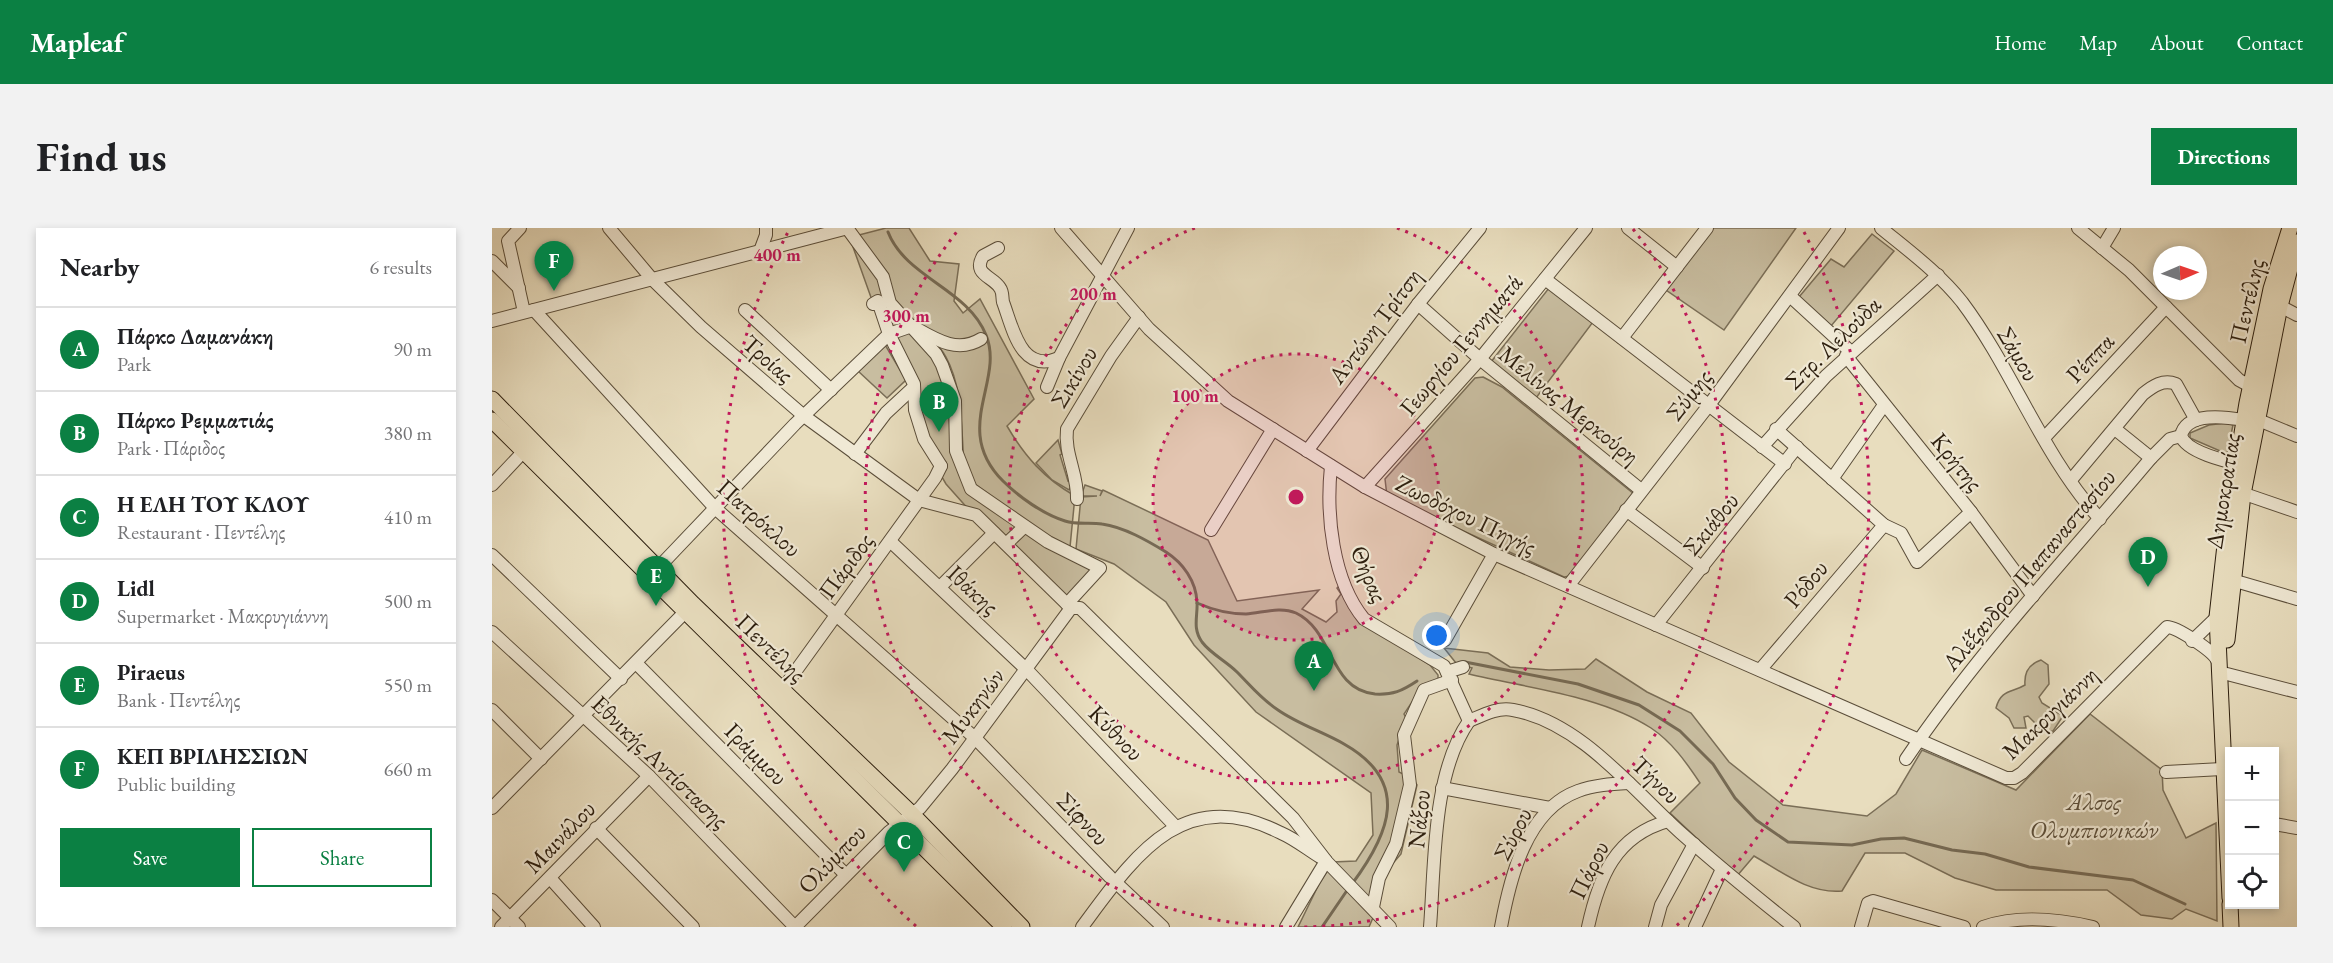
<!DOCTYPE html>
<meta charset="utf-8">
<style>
:root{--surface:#fff;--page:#f2f2f2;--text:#202124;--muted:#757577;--line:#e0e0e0;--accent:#0b8043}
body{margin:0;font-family:"EB Garamond",serif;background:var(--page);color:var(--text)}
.controls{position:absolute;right:18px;bottom:18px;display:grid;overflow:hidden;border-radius:0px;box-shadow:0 3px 9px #0003}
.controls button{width:54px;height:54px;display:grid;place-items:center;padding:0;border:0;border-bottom:2px solid var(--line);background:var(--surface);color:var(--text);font:30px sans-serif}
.compass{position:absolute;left:1661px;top:18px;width:54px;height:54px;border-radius:50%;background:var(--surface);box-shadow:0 3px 9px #0003;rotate:88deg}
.you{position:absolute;left:945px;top:408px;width:21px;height:21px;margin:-15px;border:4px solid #fff;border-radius:50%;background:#1a73e8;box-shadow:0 0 0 9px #1a73e833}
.badge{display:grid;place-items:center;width:39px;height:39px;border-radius:50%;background:var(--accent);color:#fff;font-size:20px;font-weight:700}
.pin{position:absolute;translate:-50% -50px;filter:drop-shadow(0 2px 3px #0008)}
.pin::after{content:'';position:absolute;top:32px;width:21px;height:18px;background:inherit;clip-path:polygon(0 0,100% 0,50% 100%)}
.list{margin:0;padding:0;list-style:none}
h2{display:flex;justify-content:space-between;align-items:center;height:78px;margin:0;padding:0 24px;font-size:26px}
h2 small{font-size:20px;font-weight:400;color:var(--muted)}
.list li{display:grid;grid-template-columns:39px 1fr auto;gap:18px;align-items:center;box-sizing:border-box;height:84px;padding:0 24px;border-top:2px solid var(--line)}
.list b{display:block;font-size:22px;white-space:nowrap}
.list p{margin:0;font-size:20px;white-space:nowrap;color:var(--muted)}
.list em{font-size:20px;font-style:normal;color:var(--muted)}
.actions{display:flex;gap:12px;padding:18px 24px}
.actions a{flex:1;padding:14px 0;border:2px solid var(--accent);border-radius:0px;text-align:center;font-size:21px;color:var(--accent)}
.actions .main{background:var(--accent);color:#fff}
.icon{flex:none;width:33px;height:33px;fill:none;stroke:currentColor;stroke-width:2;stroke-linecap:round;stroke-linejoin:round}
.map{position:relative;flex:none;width:1805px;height:699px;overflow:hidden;border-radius:0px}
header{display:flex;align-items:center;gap:36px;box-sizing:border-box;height:84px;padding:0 30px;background:var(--accent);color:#fff}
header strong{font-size:28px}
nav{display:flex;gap:33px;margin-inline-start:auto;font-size:21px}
.intro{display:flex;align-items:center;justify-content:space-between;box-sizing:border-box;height:144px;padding:0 36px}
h1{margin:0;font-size:42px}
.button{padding:15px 27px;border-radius:0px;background:var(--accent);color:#fff;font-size:21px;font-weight:700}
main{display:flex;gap:36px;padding:0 36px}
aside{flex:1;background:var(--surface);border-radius:0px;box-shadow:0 3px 9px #0003}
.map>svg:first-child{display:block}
.green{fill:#c8bda0;stroke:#7a6e57;stroke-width:1.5;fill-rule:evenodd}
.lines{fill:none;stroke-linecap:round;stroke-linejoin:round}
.stream{stroke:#766a54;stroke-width:3}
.minor-casing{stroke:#5b4e3a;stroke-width:14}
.major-casing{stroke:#2c1e0e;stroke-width:17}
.minor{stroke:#f0e9d5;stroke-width:12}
.major{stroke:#e8ddbe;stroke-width:15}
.ring{fill:none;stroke:#c2185b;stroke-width:3;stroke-dasharray:3 6}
.labels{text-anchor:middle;stroke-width:4.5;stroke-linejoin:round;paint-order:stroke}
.street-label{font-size:24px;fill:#2c1e0e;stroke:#f0e9d5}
.park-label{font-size:24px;font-style:italic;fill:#5b4e3a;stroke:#f0e9d5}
.centre{fill:#c2185b;stroke:#f0e9d5;stroke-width:3}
.ring-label{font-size:18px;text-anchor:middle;font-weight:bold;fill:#c2185b;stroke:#f0e9d5;stroke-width:4.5;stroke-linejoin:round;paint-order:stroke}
</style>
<header>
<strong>Mapleaf</strong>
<nav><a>Home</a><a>Map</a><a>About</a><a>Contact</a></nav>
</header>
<div class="intro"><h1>Find us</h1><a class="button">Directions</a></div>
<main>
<aside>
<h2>Nearby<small>6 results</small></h2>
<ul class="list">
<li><span class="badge">A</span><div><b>Πάρκο Δαμανάκη</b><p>Park</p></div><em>90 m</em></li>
<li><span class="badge">B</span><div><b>Πάρκο Ρεμματιάς</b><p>Park · Πάριδος</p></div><em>380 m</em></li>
<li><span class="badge">C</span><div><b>Η ΕΛΗ ΤΟΥ ΚΛΟΥ</b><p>Restaurant · Πεντέλης</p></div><em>410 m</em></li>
<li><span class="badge">D</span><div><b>Lidl</b><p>Supermarket · Μακρυγιάννη</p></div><em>500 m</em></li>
<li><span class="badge">E</span><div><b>Piraeus</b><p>Bank · Πεντέλης</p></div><em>550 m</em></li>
<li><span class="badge">F</span><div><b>ΚΕΠ ΒΡΙΛΗΣΣΙΩΝ</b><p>Public building</p></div><em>660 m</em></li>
</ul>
<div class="actions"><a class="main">Save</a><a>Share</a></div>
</aside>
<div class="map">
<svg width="1805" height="699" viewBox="0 0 1805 699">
<rect width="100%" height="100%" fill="#e8ddbe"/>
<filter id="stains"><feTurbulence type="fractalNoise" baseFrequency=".00333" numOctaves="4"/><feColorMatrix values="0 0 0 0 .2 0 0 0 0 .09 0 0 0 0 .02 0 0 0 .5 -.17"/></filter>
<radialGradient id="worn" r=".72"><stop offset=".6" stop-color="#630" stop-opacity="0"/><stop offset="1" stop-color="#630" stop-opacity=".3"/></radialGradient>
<!-- green -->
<g class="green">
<path d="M394 0H417L438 33 467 36 462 73 471 85 488 71 542 171 515 198C533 229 552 250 583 268L578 319 546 302 483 256 546 304 609 334 572 375 478 283 454 256 433 220 418 153 391 103 356 5 367 7ZM403 74C418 90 444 111 454 129 471 160 469 200 472 235L461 151Z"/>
<path d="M1220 0H1304L1232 102 1174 62Z"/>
<path d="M1380 6 1402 23 1339 98 1307 69 1339 31 1352 39Z"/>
<path d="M1057 60 1101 94 1044 170 999 134Z"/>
<path d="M392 115 414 152 395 170 366 143Z"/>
<path d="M991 149 1010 159 1142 266 1078 348 1072 349 895 268 893 251 983 150Z"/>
<path d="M1734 195 1741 197 1735 226 1698 210V205L1717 197Z"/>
<path d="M566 212 570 226 568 227 576 253 579 252 580 257 577 262 560 252 544 235Z"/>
<path d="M593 257 610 263 608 268 611 262 716 312 745 373 827 362 810 381 834 394 845 384 844 373 849 366 845 360 849 356 871 393 938 437 946 447V456L928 462 912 486 914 490 905 517 907 544 921 551 925 557 909 626 890 648 878 671 841 634 864 633 881 607 879 565 764 484 702 417 674 374 622 336 584 321 589 269 605 268H589Z"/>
<path d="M952 420 996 425 1018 439 1057 442 1093 441 1104 431 1155 464 1199 485 1237 534 1291 577 1375 588 1404 566 1430 522 1524 562 1598 486 1670 542 1671 562 1694 610 1724 595 1725 693 1694 681 1680 691 1649 687 1615 662H1504L1463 650 1413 625H1373L1350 663C1317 666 1290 644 1262 628L1245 648 1178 585 1208 555C1194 534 1180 514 1159 500 1108 467 1034 460 977 446L980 440 964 435Z"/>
<path d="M1549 432 1556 437 1557 456 1547 469 1550 475 1571 488 1561 503 1552 504 1536 488 1532 489 1534 500H1522L1517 490 1504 480C1509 461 1520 465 1533 457 1532 445 1537 436 1549 432Z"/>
<path d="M838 639 883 685 877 699H806L828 654Z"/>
</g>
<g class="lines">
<!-- stream -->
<g class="stream">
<path d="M396 4C414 50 476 61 494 107 513 153 459 201 511 253 527 269 551 286 573 293 585 297 598 294 610 296 632 299 656 313 674 324 691 335 704 353 705 374 706 388 700 400 710 414 719 426 734 433 745 444 759 458 769 471 786 482 806 496 831 504 852 516 919 554 898 605 860 656"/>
<path d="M705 375C721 382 736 386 754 386 770 385 788 378 804 385 842 403 837 462 883 466 901 467 910 463 925 453"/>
<path d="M973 434 1086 456 1147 477 1188 503 1221 536 1243 570 1264 592 1296 614 1360 617 1389 611 1412 610 1460 622 1493 626 1537 639 1641 652 1693 676"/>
<path d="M830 699 856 661"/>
</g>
<defs>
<g id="minor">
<path d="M28 0 16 13 32 84"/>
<path d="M117 0 160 51 209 99 312 188 427 272 484 287 579 380H588L801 590 835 634 898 699"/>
<path d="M355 0 391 49 398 75 444 126 450 137 463 173 464 223 479 261 556 314 608 340 575 376"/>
<path d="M569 0 657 101 736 173 873 259 1002 326 1514 550H1522L1530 545 1675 399C1685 399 1721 423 1725 432"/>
<path d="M1136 0 1185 39"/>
<path d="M1389 0C1417 23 1447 45 1470 74 1521 142 1550 227 1608 291"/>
<path d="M1586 0 1637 42 1747 152 1758 158"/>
<path d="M506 20 491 28C480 47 501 48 508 60 511 64 510 69 511 74 521 101 529 146 567 130"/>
<path d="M1610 20 1622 0"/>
<path d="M268 23 274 7V0"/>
<path d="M0 33 27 60"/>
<path d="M1053 51 1293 236"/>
<path d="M1298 68 1359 124"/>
<path d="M381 76 386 73 397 106 422 156 423 182 432 211 449 238"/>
<path d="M926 76 988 131 1149 262"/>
<path d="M1788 78 1805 87"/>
<path d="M42 82 223 280 483 510 618 649 671 699"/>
<path d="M253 82 339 162"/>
<path d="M0 93 356 0"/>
<path d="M1130 110 1215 0"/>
<path d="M1354 128 1479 284 1541 368"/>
<path d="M555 159 567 130 636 0"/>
<path d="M1764 191 1805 208"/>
<path d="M1752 192C1734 189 1694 183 1689 208 1695 225 1737 234 1754 238"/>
<path d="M1284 201 1392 297 1409 305 1425 334 1479 284"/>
<path d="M1623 201 1659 230"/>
<path d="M1552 210 1674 79"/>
<path d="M1270 219 1334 148 1446 47"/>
<path d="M815 223 926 76 988 0"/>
<path d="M363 226 394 185 422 159"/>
<path d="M839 238C834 286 840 352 872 391L952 438 977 493"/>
<path d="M1340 251 1392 177"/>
<path d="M1579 252 1651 166C1661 158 1671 151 1684 156L1704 192"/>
<path d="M0 257 32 223"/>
<path d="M873 259 988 131 1094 0"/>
<path d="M1744 263 1805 284"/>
<path d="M585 271C586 246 572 226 575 201L619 128 647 89"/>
<path d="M1134 282 1211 340"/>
<path d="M719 302 781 201"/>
<path d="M398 313 535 442 683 598"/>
<path d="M514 316 532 299"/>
<path d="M0 327 129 451"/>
<path d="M166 340 303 196 397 106 420 98C443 111 465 126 489 111"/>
<path d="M1740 352 1805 371"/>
<path d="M1076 358 1217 177 1347 0"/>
<path d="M448 359 502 305"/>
<path d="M1164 397 1305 219"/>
<path d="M0 404 157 548 303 699"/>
<path d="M953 412 1002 326"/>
<path d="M1700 413 1725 389"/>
<path d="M145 436 354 647"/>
<path d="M1268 442 1392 297"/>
<path d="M955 444 971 439"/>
<path d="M1735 446 1805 464"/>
<path d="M290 462 443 250 449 238"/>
<path d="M0 482 49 531"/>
<path d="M977 493C991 487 1005 479 1021 482 1088 494 1140 561 1189 605 1225 637 1263 668 1302 699"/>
<path d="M1414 531C1487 423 1576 329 1659 230L1678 211 1689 208"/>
<path d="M1674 544 1730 541"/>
<path d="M950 560 1058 580"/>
<path d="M0 580 199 378"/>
<path d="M1782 596 1805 600"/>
<path d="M104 600 201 699"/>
<path d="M58 650 102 699"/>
<path d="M0 672 27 699"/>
<path d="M881 679 887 650 904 616 918 557 912 507 932 462 960 452"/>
<path d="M9 699 157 548"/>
<path d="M303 699 397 604 428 580 460 541 579 380"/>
<path d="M590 699C642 629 690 555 789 605 803 611 815 621 828 629"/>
<path d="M794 699 834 633"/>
<path d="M938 699C943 636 940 546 977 493"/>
<path d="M1009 699C1018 650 1034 582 1086 563 1102 557 1120 556 1137 555"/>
<path d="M1096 699C1107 649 1123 608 1176 593"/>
<path d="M1163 699 1169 677 1202 616"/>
<path d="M1203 699 1230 641"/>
<path d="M1369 699 1376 675 1381 673 1472 699"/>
<path d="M1491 699C1525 687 1566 691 1601 699"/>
</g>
<g id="major">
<path d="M0 171 201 376 421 587 530 699"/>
<path d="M0 192 512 699"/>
<path d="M1735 412 1751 266 1788 78 1805 14"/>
<path d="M1738 670 1725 389 1736 290 1755 175 1779 61 1798 0"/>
<path d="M1738 676 1739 699"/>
</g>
</defs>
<!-- minor casing -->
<use href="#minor" class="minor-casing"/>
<!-- major casing -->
<use href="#major" class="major-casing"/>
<!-- minor -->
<use href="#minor" class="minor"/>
<!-- major -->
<use href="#major" class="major"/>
</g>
<!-- distance rings -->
<circle cx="804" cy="269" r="143" fill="#c2185b" fill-opacity=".12"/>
<g class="ring">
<circle cx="804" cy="269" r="143"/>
<path d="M905 0A287 287 0 1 1 703 0"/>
<path d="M800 699A430 430 0 0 1 467 1M1141 1A430 430 0 0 1 808 699"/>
<path d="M424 698A573 573 0 0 1 296 4M1312 4A573 573 0 0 1 1184 698"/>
</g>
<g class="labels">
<!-- street labels -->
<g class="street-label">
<text transform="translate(1755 73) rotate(-77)" y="8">Πεντέλης</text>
<text transform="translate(883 98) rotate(-53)" y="8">Αντώνη Τρίτση</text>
<text transform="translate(1341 115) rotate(-44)" y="8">Στρ. Λελούδα</text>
<text transform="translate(969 117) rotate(-50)" y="8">Γεωργίου Γεννηματά</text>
<text transform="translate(1526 126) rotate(59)" y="8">Σάμου</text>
<text transform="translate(1598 130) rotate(-47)" y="8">Ρέππα</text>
<text transform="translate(276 131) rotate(41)" y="8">Τροίας</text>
<text transform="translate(582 149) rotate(-59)" y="8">Σικίνου</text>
<text transform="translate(1197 167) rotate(-52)" y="8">Σύμης</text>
<text transform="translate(1077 177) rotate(39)" y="8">Μελίνας Μερκούρη</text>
<text transform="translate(1465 234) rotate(51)" y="8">Κρήτης</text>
<text transform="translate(1731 263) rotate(-81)" y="8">Δημοκρατίας</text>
<text transform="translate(974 287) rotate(26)" y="8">Ζωοδόχου Πηγής</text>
<text transform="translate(267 290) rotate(42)" y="8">Πατρόκλου</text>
<text transform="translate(1219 296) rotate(-51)" y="8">Σκιάθου</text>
<text transform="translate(354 338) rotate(-54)" y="8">Πάριδος</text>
<text transform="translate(1537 342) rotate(-50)" y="8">Αλέξανδρου Παπαναστασίου</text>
<text transform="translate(877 346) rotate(67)" y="8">Θήρας</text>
<text transform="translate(1314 356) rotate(-50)" y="8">Ρόδου</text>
<text transform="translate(481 362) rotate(43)" y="8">Ιθάκης</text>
<text transform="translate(279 420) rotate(44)" y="8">Πεντέλης</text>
<text transform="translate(481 478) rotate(-53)" y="8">Μυκηνών</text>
<text transform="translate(1558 485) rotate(-44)" y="8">Μακρυγιάννη</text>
<text transform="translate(624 505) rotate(46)" y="8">Κύθνου</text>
<text transform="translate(264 526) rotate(45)" y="8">Γράμμου</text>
<text transform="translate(168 534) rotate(44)" y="8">Εθνικής Αντίστασης</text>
<text transform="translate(1164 552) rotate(44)" y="8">Τήνου</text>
<text transform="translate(591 591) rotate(46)" y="8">Σίφνου</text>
<text transform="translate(927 591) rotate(-84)" y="8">Νάξου</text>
<text transform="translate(1021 606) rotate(-63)" y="8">Σύρου</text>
<text transform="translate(68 609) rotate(-46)" y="8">Μαινάλου</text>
<text transform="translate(340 631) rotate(-46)" y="8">Ολύμπου</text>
<text transform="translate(1097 642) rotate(-64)" y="8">Πάρου</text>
</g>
<!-- park labels -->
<g class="park-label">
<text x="1602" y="582">Άλσος<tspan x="1602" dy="28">Ολυμπιονικών</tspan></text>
</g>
</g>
<circle cx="804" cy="269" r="9" class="centre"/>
<g class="ring-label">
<text x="285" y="33">400 m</text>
<text x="601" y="72">200 m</text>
<text x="414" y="94">300 m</text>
<text x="703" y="174">100 m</text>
</g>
<rect width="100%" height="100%" filter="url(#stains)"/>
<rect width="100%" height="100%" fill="url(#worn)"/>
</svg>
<div class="controls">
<button>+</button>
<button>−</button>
<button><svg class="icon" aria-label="locate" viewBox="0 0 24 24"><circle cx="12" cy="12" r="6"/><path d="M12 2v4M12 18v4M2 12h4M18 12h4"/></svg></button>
</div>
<svg class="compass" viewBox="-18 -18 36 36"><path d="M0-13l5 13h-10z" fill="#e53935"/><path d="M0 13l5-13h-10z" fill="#757577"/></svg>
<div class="you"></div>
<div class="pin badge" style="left:822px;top:463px">A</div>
<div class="pin badge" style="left:447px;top:204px">B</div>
<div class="pin badge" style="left:412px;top:644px">C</div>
<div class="pin badge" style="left:1656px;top:359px">D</div>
<div class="pin badge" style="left:164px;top:378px">E</div>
<div class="pin badge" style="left:62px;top:63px">F</div>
</div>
</main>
